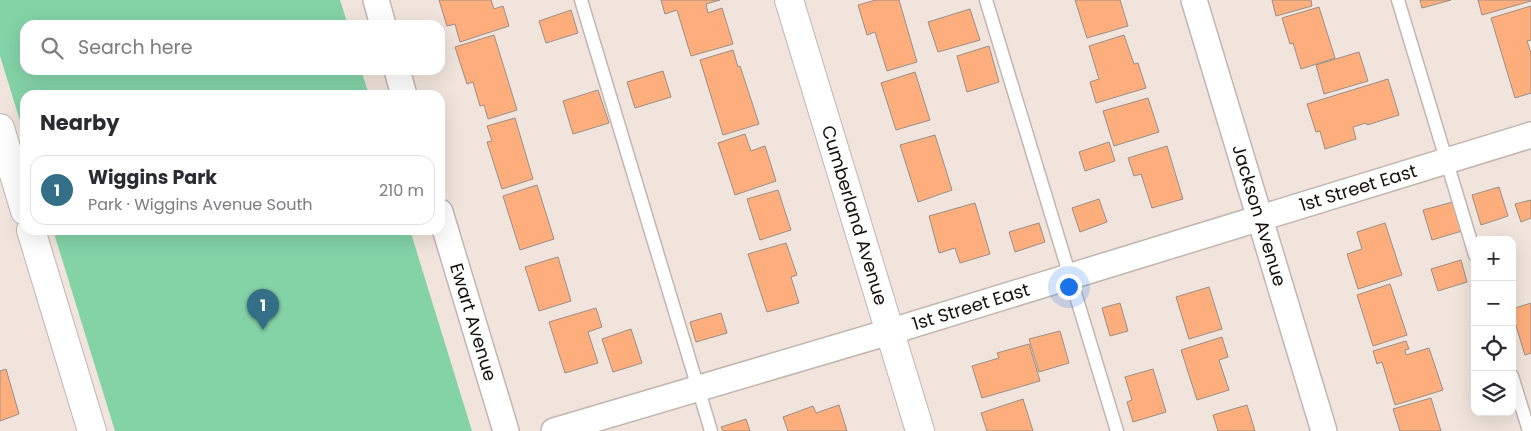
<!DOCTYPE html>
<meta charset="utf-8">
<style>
:root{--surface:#fff;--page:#f2f2f3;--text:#2b2b33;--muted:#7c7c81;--line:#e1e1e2;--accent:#336f86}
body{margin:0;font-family:Poppins,sans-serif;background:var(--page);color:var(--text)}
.controls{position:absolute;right:15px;bottom:15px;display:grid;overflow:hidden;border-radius:10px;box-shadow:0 5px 20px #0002}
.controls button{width:45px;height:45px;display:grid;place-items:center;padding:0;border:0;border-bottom:1px solid var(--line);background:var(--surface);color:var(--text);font:25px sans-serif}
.you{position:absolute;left:1068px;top:286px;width:18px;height:18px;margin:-12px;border:4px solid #fff;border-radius:50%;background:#1a73e8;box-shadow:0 0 0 8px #1a73e833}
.badge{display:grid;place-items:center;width:32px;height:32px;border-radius:50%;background:var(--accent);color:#fff;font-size:16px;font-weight:700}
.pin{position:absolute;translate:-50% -41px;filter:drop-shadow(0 1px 2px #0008)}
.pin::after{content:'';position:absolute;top:26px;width:18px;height:15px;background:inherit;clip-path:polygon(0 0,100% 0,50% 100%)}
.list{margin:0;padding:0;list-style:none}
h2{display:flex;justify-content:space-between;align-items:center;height:65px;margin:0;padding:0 20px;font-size:21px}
h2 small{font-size:16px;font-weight:400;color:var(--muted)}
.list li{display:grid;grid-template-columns:32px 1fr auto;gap:15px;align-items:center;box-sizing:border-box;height:70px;margin:0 10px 10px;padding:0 10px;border:1px solid var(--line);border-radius:15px}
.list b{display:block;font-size:19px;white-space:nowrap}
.list p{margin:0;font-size:16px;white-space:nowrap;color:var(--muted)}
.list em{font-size:16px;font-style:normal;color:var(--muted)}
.icon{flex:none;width:28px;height:28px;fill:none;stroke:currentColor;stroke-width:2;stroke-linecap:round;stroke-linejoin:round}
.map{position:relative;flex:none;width:1531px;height:431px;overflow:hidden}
.search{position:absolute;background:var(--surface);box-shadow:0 5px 20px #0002;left:20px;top:20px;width:425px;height:55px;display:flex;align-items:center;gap:12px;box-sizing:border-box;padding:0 18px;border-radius:15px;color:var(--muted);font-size:19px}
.panel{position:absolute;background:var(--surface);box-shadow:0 5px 20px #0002;left:20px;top:90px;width:425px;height:145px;border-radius:15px}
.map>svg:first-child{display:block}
.green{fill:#84d3a7}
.building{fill:#feae7c;stroke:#998e87}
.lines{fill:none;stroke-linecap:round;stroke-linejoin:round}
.service-casing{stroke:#c2b6af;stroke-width:15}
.minor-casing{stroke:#c2b6af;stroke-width:28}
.tertiary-casing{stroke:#c2b6af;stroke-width:30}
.secondary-casing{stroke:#c2b6af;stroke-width:30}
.service{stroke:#fff;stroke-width:12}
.minor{stroke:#fff;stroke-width:25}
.tertiary{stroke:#fff;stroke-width:28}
.secondary{stroke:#fff;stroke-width:28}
.labels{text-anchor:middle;stroke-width:4;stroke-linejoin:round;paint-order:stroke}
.street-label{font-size:18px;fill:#14100d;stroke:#fdf1ea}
</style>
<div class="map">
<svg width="1531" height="431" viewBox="0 0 1531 431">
<rect width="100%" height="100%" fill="#f0e4dc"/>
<!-- green -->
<g class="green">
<path d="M0 0H340L348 25H25V70H361L369 95H25V137L0 56Z"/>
<path d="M53 230H410L472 431H115Z"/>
</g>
<!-- building -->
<g class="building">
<path d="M439 0H491L494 9 503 6 509 26 460 42 455 24 447 26Z"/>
<path d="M661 0H720L706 4 708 13 722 8 733 44 691 56 677 10 665 14Z"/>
<path d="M876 0H899L917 62 887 71 875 32 867 35 858 5Z"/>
<path d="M1075 0H1120L1128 26 1087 38Z"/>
<path d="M1272 0H1311L1312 6 1276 16Z"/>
<path d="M1420 0H1451L1422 8Z"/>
<path d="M1478 0H1531V1L1482 15Z"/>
<path d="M1531 6V40L1527 41 1531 53V93L1515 98 1491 18Z"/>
<path d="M1319 7 1335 58 1301 69 1293 43 1290 44 1282 18Z"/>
<path d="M970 9 980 40 938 52 928 22Z"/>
<path d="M571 10 578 33 546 43 539 21Z"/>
<path d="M494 35 517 110 488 119 484 105 480 106 473 82 467 84 455 47Z"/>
<path d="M1124 35 1134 64 1138 63 1146 88 1096 103 1090 82 1099 79 1089 46Z"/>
<path d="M989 46 999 82 967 92 957 56Z"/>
<path d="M733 50 738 67 740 66 759 124 723 135 700 60Z"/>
<path d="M1359 52 1368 81 1324 94 1316 65Z"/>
<path d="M663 71 671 97 635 108 627 82Z"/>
<path d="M915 72 930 120 896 130 881 83Z"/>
<path d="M1388 79 1399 115 1367 125 1366 123 1353 127 1356 139 1325 149 1320 131 1316 132 1307 104Z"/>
<path d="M598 90 609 123 573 134 563 101Z"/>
<path d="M1148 98 1159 132 1114 146 1103 111Z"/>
<path d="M515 118 533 179 502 189 487 142 492 141 487 126Z"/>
<path d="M745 134 751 151 765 146 776 181 735 195 718 143Z"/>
<path d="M935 135 952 190 918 202 900 145Z"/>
<path d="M1109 142 1115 161 1085 171 1079 152Z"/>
<path d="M1167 146 1183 199 1152 208 1141 174 1134 176 1128 158Z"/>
<path d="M537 185 554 239 520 250 503 196Z"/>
<path d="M1499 187 1508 216 1481 225 1472 195Z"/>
<path d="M778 190 791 230 760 240 747 199Z"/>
<path d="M1099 199 1107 222 1080 232 1072 208Z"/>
<path d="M1531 200V218L1521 222 1515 204Z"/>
<path d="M1453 202 1462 231 1432 240 1423 210Z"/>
<path d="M975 203 990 254 960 263 955 248 939 253 929 216Z"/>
<path d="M1039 223 1045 242 1015 252 1009 232Z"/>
<path d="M1385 223 1402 275 1358 289 1347 254 1362 249 1357 232Z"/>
<path d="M786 243 797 275 791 277 799 303 767 312 748 254Z"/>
<path d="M558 257 571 301 539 311 525 267Z"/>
<path d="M1461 260 1467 282 1438 291 1431 269Z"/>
<path d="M1390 284 1407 335 1373 346 1357 295Z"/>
<path d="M1209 287 1222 329 1189 339 1176 297Z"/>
<path d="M1120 303 1128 331 1110 336 1102 308Z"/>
<path d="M1531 303V353L1525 355 1512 313V309Z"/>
<path d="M596 308 602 327 588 332 598 363 565 373 549 322Z"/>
<path d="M721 313 727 333 696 342 690 322Z"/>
<path d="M631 329 642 363 613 372 602 339Z"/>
<path d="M1060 331 1069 363 1039 372 1029 339Z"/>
<path d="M1222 337 1228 357 1219 360 1229 390 1197 400 1181 350Z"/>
<path d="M1406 341 1409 349 1405 350 1406 355 1429 348 1443 390 1395 405 1382 362 1377 364 1373 351Z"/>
<path d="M1029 344 1040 381 982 398 972 366 999 358 997 353Z"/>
<path d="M6 369 19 414 0 421V371Z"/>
<path d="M1153 369 1166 412 1133 422 1127 402 1132 400 1125 377Z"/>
<path d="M1431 398 1441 431H1400L1393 409Z"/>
<path d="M1023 399 1033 431H987L981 413Z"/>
<path d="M839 405 847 431H788L783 417 813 406 816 413Z"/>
<path d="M1247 405 1255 431H1218L1213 415Z"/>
<path d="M746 419 750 431H723L721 427Z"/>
</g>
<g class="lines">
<defs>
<g id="service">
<path d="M581 0 711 431"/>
<path d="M986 0 1117 431"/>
<path d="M1398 0 1475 255"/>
<path d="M1512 376 1529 431"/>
</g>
<g id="minor">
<path d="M376 0 383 25"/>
<path id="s1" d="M1194 0 1324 431"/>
<path d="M397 70 404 95"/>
<path id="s2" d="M440 212 506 431"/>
<path id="s3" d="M554 431 889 332 1531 135"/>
</g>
<g id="tertiary">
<path d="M0 128 25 211"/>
<path d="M31 230 92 431"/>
</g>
<g id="secondary">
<path id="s4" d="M789 0 920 431"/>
</g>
</defs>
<!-- service casing -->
<use href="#service" class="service-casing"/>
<!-- minor casing -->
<use href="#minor" class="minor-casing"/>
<!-- tertiary casing -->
<use href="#tertiary" class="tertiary-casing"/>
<!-- secondary casing -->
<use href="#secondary" class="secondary-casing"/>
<!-- service -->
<use href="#service" class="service"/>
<!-- minor -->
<use href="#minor" class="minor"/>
<!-- tertiary -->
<use href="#tertiary" class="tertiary"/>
<!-- secondary -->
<use href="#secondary" class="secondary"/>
</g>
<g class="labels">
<!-- street labels -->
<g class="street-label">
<text dy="6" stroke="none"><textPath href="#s3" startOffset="840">1st Street East</textPath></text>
<text dy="6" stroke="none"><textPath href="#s4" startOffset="225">Cumberland Avenue</textPath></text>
<text dy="6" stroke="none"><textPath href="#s1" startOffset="225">Jackson Avenue</textPath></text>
<text dy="6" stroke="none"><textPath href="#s3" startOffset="435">1st Street East</textPath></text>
<text dy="6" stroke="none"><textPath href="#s2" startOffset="115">Ewart Avenue</textPath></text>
</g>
</g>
</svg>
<div class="controls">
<button>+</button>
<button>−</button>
<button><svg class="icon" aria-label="locate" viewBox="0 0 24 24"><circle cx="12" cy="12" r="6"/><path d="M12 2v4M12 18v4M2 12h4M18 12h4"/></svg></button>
<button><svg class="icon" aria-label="layers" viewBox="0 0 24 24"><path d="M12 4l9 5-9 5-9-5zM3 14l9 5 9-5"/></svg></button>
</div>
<div class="you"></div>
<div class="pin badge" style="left:263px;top:330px">1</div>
<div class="search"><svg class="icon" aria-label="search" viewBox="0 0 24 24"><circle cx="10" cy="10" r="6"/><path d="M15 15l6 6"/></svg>Search here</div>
<section class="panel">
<h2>Nearby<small></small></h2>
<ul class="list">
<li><span class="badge">1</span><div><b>Wiggins Park</b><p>Park · Wiggins Avenue South</p></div><em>210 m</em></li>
</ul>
</section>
</div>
